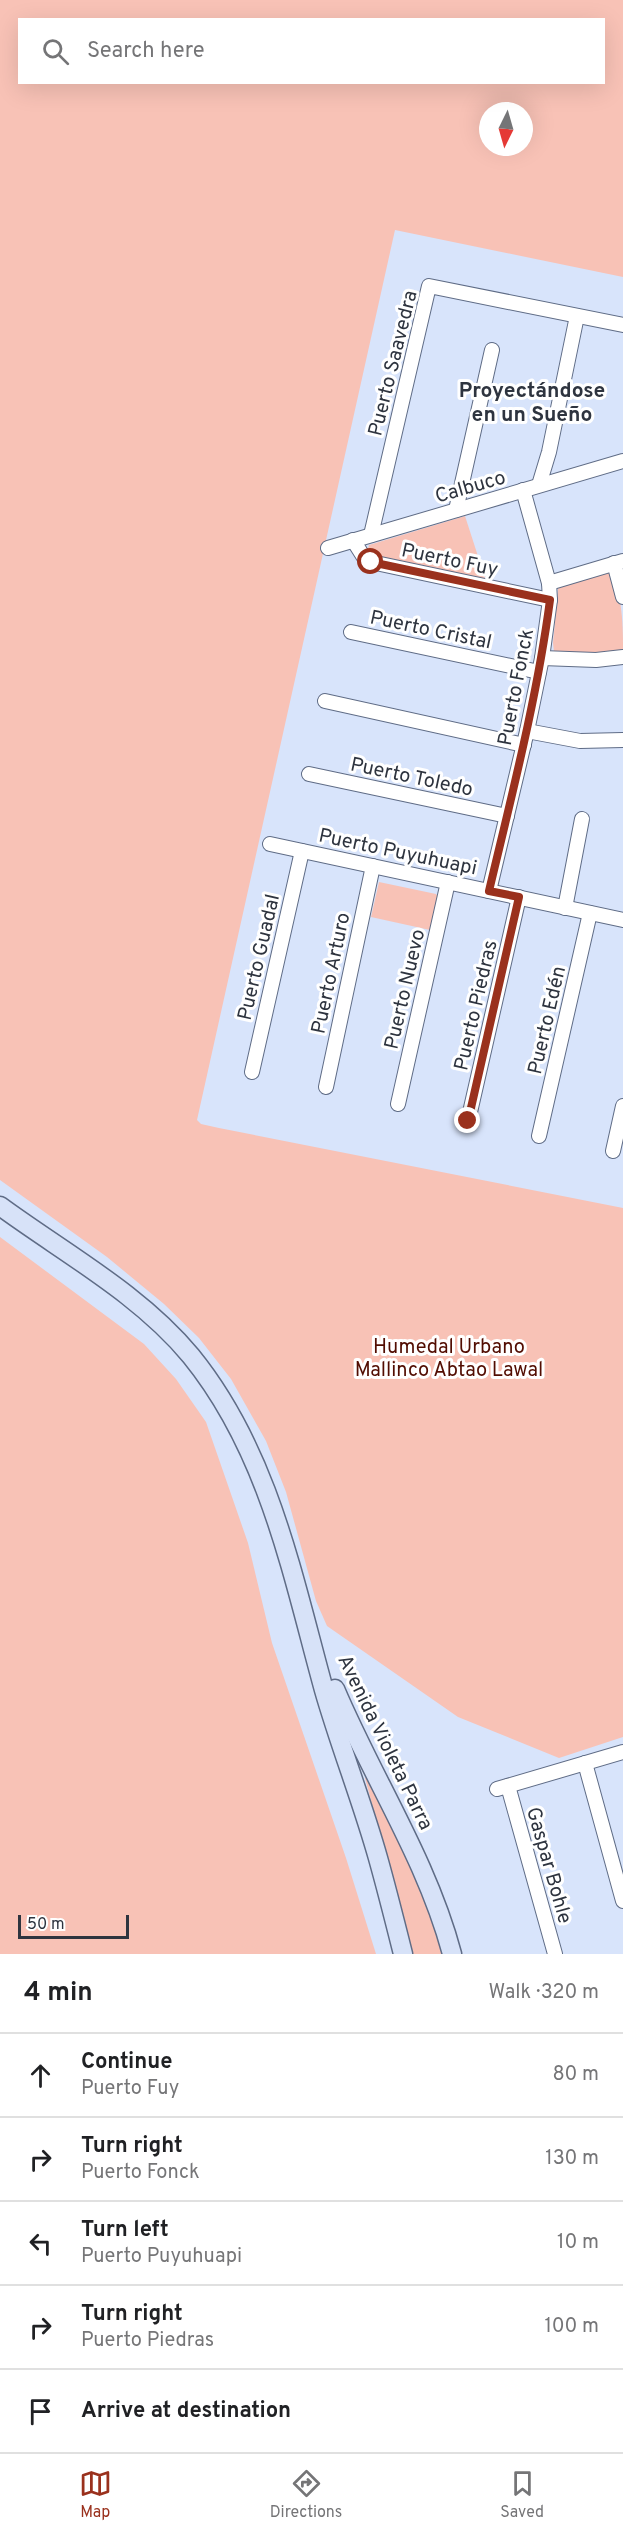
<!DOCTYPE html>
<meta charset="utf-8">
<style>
:root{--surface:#fff;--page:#f6f6f6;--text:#202124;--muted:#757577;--line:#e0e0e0;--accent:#9a311d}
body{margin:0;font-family:Overpass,sans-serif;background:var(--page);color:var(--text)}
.compass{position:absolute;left:479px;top:102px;width:54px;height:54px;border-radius:50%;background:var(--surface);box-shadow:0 6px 24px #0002;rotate:185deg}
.scale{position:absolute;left:18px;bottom:15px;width:111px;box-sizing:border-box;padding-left:6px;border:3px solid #2e343f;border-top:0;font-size:16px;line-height:21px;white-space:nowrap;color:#2e343f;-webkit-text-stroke:4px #fff;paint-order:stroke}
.stop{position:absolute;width:18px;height:18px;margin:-14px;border:4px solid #9a311d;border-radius:50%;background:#fff}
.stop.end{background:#9a311d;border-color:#fff;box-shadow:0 2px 6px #0008}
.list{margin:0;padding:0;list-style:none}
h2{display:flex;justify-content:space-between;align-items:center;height:78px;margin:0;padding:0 24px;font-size:26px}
h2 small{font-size:20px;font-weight:400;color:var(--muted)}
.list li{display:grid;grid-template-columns:39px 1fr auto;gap:18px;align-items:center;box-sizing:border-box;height:84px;padding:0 24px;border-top:2px solid var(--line)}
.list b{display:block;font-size:22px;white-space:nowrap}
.list p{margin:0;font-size:20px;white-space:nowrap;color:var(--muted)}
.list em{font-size:20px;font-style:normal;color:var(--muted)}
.icon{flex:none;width:33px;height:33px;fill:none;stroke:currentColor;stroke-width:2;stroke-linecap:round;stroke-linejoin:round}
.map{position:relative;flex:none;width:623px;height:1954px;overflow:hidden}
.search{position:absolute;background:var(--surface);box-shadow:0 6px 24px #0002;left:18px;right:18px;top:18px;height:66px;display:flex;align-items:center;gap:15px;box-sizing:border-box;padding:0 21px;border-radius:0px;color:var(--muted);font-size:22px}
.sheet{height:498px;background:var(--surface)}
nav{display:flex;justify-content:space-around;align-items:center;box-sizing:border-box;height:84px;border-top:2px solid var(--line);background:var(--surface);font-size:16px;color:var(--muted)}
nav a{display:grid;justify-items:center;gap:3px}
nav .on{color:var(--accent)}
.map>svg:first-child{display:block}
.green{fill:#f8c2b6;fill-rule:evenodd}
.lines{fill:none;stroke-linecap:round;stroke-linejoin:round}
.minor-casing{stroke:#5f6c86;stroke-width:16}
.secondary-casing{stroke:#5f6c86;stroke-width:21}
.minor{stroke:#fff;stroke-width:14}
.secondary{stroke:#d7e2f8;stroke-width:18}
.route{stroke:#9a311d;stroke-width:8}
.labels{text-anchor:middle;stroke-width:6;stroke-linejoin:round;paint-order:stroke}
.street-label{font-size:20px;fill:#2e343f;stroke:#fff}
.park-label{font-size:20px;fill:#520d02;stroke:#fff}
.neighbourhood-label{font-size:21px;font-weight:bold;fill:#2e343f;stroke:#fff}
</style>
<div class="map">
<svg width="623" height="1954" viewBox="0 0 623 1954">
<rect width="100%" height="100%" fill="#d8e4fb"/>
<!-- green -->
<g class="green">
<path d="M0 0H623V277L395 230 197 1120 201 1124 219 1128 623 1208V1737L559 1758 458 1717 327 1626 316 1601 286 1492 266 1441 231 1379 199 1338 164 1304 107 1257 0 1180ZM20 20H604V82H20ZM488 111H524V147H488Z"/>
<path d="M465 516 486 581 379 560 367 552 369 545Z"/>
<path d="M609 571C623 592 623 627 623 653L613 655 554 652 553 643 558 589 560 585Z"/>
<path d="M379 882 436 894 438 897 430 930 371 917Z"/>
<path d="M0 1237 144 1344 176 1379 206 1422 248 1543 272 1643 346 1858 376 1954H0Z"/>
<path d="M365 1778H368L397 1828 445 1954H412Z"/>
</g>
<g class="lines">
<defs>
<g id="minor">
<path d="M539 485 549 452 577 316"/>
<path d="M456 510 492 350"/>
<path d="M371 535 429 286 623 325"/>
<path d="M353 540 365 559 371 562 550 600"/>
<path d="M328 548 623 461"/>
<path d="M614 563 623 597"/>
<path d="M549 583 623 561"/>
<path d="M351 632 539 672"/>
<path d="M542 658 596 660 623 657"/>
<path d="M325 701 524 745"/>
<path d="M527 731 580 741 623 740"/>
<path d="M309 774 507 816"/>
<path d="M270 844 623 920"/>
<path d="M489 891 527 731 542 658 550 600 549 583 523 490"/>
<path d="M565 908 582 819"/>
<path d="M252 1072 302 851"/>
<path d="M326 1087 373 866"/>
<path d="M398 1104 448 882"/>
<path d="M468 1121 519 897"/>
<path d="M539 1136 590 913"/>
<path d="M613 1151 623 1106"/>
<path d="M585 1763 623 1901"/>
<path d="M508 1786 555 1954"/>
<path d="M497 1789 623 1752"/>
</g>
<g id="secondary">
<path d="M0 1206C64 1253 140 1294 191 1356 269 1452 292 1574 324 1690 340 1746 362 1801 378 1858 387 1890 395 1922 403 1954"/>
<path d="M335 1689C373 1779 427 1860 452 1954"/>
</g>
</defs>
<!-- minor casing -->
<use href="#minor" class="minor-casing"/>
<!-- secondary casing -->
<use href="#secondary" class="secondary-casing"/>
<!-- minor -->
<use href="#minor" class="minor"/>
<!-- secondary -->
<use href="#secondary" class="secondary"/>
</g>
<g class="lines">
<!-- route -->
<path class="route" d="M371 562 550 600C537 698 512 794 489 891L519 897 468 1121"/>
</g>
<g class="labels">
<!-- street labels -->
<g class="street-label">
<text transform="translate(392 363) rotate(-76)" y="7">Puerto Saavedra</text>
<text transform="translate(470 486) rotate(-16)" y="7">Calbuco</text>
<text transform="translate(450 559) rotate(12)" y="7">Puerto Fuy</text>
<text transform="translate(431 629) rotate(12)" y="7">Puerto Cristal</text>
<text transform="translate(515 687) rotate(-79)" y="7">Puerto Fonck</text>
<text transform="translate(412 776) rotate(12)" y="7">Puerto Toledo</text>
<text transform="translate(398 851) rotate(12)" y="7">Puerto Puyuhuapi</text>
<text transform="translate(258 957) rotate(-77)" y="7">Puerto Guadal</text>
<text transform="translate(330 973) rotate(-78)" y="7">Puerto Arturo</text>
<text transform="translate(404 989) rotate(-77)" y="7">Puerto Nuevo</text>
<text transform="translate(475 1005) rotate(-77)" y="7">Puerto Piedras</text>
<text transform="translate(546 1020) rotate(-77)" y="7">Puerto Edén</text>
<text transform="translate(386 1742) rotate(64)" y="7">Avenida Violeta Parra</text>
<text transform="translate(550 1865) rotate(74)" y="7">Gaspar Bohle</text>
</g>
<!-- park labels -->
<g class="park-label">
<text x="449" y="1353">Humedal Urbano<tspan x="449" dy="23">Mallinco Abtao Lawal</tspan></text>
</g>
<!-- neighbourhood labels -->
<g class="neighbourhood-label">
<text x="532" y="397">Proyectándose<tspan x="532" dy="24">en un Sueño</tspan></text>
</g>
</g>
</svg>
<svg class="compass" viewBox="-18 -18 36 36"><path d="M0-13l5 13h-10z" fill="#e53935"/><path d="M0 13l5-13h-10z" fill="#757577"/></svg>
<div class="scale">50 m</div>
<div class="stop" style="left:371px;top:562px"></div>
<div class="stop end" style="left:468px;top:1121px"></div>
<div class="search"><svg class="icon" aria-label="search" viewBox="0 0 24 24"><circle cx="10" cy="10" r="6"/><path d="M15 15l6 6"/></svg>Search here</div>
</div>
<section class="sheet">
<h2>4 min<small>Walk · 320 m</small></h2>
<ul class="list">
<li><svg class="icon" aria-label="ahead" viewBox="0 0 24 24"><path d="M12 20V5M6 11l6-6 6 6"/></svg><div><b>Continue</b><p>Puerto Fuy</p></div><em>80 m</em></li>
<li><svg class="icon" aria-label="right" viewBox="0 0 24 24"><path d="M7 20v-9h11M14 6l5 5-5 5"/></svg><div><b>Turn right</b><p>Puerto Fonck</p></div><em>130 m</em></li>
<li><svg class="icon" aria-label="left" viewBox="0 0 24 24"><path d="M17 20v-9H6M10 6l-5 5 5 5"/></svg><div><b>Turn left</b><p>Puerto Puyuhuapi</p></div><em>10 m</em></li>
<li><svg class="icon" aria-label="right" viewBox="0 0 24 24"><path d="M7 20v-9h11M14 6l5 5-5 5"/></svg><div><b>Turn right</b><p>Puerto Piedras</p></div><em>100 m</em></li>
<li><svg class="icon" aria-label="arrive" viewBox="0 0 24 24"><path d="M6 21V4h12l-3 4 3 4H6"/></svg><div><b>Arrive at destination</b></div></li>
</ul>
</section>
<nav>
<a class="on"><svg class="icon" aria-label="map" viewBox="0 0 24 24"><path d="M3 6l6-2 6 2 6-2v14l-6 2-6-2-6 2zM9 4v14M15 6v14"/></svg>Map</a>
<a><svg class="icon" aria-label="directions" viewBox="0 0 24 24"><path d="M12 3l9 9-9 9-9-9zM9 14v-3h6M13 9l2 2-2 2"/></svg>Directions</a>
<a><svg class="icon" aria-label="saved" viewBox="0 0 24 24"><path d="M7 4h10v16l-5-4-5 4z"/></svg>Saved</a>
</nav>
